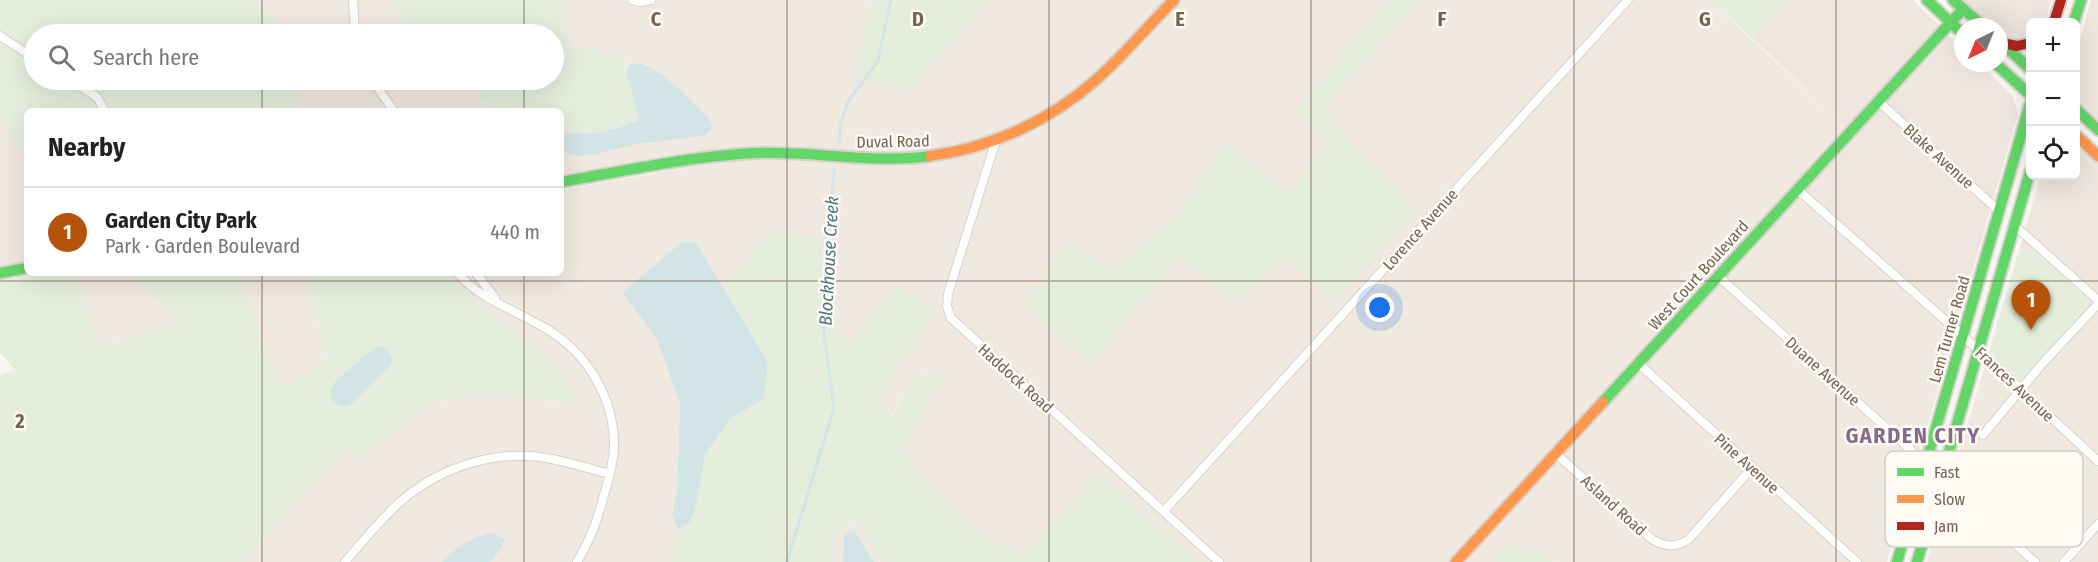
<!DOCTYPE html>
<meta charset="utf-8">
<style>
:root{--surface:#fff;--page:#f2f2f2;--text:#222;--muted:#767676;--line:#e0e0e0;--accent:#b45309}
body{margin:0;font-family:"Fira Sans Condensed",sans-serif;background:var(--page);color:var(--text)}
.controls{position:absolute;right:18px;top:18px;display:grid;overflow:hidden;border-radius:9px;box-shadow:0 6px 24px #0002}
.controls button{width:54px;height:54px;display:grid;place-items:center;padding:0;border:0;border-bottom:2px solid var(--line);background:var(--surface);color:var(--text);font:30px sans-serif}
.compass{position:absolute;left:1954px;top:18px;width:54px;height:54px;border-radius:50%;background:var(--surface);box-shadow:0 6px 24px #0002;rotate:223deg}
.you{position:absolute;left:1380px;top:308px;width:21px;height:21px;margin:-15px;border:4px solid #fff;border-radius:50%;background:#1a73e8;box-shadow:0 0 0 9px #1a73e833}
.badge{display:grid;place-items:center;width:39px;height:39px;border-radius:50%;background:var(--accent);color:#fff;font-size:20px;font-weight:700}
.pin{position:absolute;translate:-50% -50px;filter:drop-shadow(0 2px 3px #0008)}
.pin::after{content:'';position:absolute;top:32px;width:21px;height:18px;background:inherit;clip-path:polygon(0 0,100% 0,50% 100%)}
.list{margin:0;padding:0;list-style:none}
h2{display:flex;justify-content:space-between;align-items:center;height:78px;margin:0;padding:0 24px;font-size:26px}
h2 small{font-size:20px;font-weight:400;color:var(--muted)}
.list li{display:grid;grid-template-columns:39px 1fr auto;gap:18px;align-items:center;box-sizing:border-box;height:90px;padding:0 24px;border-top:2px solid var(--line)}
.list b{display:block;font-size:22px;white-space:nowrap}
.list p{margin:0;font-size:20px;white-space:nowrap;color:var(--muted)}
.list em{font-size:20px;font-style:normal;color:var(--muted)}
.icon{flex:none;width:33px;height:33px;fill:none;stroke:currentColor;stroke-width:2;stroke-linecap:round;stroke-linejoin:round}
.map{position:relative;flex:none;width:2098px;height:562px;overflow:hidden}
.search{position:absolute;background:var(--surface);box-shadow:0 6px 24px #0002;left:24px;top:24px;width:540px;height:66px;display:flex;align-items:center;gap:15px;box-sizing:border-box;padding:0 21px;border-radius:33px;color:var(--muted);font-size:22px}
.panel{position:absolute;background:var(--surface);box-shadow:0 6px 24px #0002;left:24px;top:108px;width:540px;height:168px;border-radius:9px}
.map>svg:first-child{display:block}
.residential{fill:#f0e9e0}
.commercial{fill:#efe7df}
.green{fill:#e5eedd}
.water{fill:#d3e4e7}
.lines{fill:none;stroke-linecap:round;stroke-linejoin:round}
.stream{stroke:#d3e4e7;stroke-width:3}
.street-casing{stroke:#d6d2cc;stroke-width:10}
.fast-casing{stroke:#d6d2cb;stroke-width:14}
.slow-casing{stroke:#d6d2cb;stroke-width:14}
.jam-casing{stroke:#d6d2cb;stroke-width:14}
.street{stroke:#fefefd;stroke-width:8}
.fast{stroke:#63d668;stroke-width:10}
.slow{stroke:#ff974d;stroke-width:10}
.jam{stroke:#b3261e;stroke-width:10}
.grid{fill:none;stroke:#756252;stroke-width:1.5;stroke-opacity:0.55}
.labels{text-anchor:middle;stroke-width:5;stroke-linejoin:round;paint-order:stroke}
.street-label{font-size:16px;fill:#756252;stroke:#fefbf4}
.water-label{font-size:18px;font-style:italic;fill:#4d7685;stroke:#fefbf4}
.district-label{font-size:22px;font-weight:bold;letter-spacing:1.5px;fill:#876a8f;stroke:#fefbf4}
.key{fill:#fefbf4;stroke:#d5cdc3;stroke-width:1.5}
.key-label{font-size:16px;fill:#756252}
.grid-label{font-size:20px;text-anchor:middle;font-weight:bold;fill:#756252;stroke:#fefbf4;stroke-width:5;stroke-linejoin:round;paint-order:stroke}
</style>
<div class="map">
<svg width="2098" height="562" viewBox="0 0 2098 562">
<rect width="100%" height="100%" fill="#f8f6f1"/>
<!-- residential -->
<g class="residential">
<path d="M258 0H395L404 27 412 34H293L266 13Z"/>
<path d="M562 0H872L855 78 909 90 990 0H1167L1107 62 1064 99 1040 115 1011 130 984 139 947 148 913 153H704L561 175V141L564 149 576 156 636 144 685 96 672 82 649 66 631 63 627 67 625 61 593 49H573L561 27 564 14Z"/>
<path d="M1181 0H1389L1297 111 1332 142 1287 193 1225 144 1179 214 1111 271 1067 243 1091 362 1180 258 1238 301 1285 258 1335 301 1416 211 1322 112 1418 0H1709L1848 129 1792 190 1954 335 1887 562H1553L1545 555 1495 558 1499 562H1197L1098 476 1022 558 965 524 909 463 903 450 944 374 916 376 889 419 880 399 896 287 850 344 820 317 772 229 723 288 696 243 622 293 656 337 680 404 677 492 672 514 678 530 672 562H243L345 447 359 459 431 402 487 395 583 404 444 273H561V190L723 161 768 159 886 164 957 157 1007 142 1040 128 1075 104 1107 77Z"/>
<path d="M298 80H478L477 92 486 111H298Z"/>
<path d="M0 118 27 158V262L0 267Z"/>
<path d="M74 273H130L183 323 99 347Z"/>
<path d="M237 273H307L327 362 280 389Z"/>
<path d="M2086 296 2098 299V562H1927L1989 352 2015 378 2085 309Z"/>
<path d="M860 520 885 562H835V534Z"/>
</g>
<!-- commercial -->
<g class="commercial">
<path d="M1788 0H1913L1963 49V63H1978L2006 89 2013 97 2018 114 1954 335 1791 190 1848 129 1752 38Z"/>
<path d="M1963 0H2052L2045 22H2030V38L2015 41 2003 36 1999 32V27H1993Z"/>
<path d="M2091 0H2098V121L2076 99V55Z"/>
<path d="M2076 148 2085 152 2098 163V299L2086 295 2037 252 2019 250 2041 176H2076Z"/>
</g>
<!-- green -->
<g class="green">
<path d="M0 0H258L266 13 293 34H34V80H298V111H27V158L0 118Z"/>
<path d="M395 0H562L564 14 561 27 573 49H593L625 61 626 72 639 118C629 128 605 131 592 133 582 135 571 131 562 135L561 111H486L477 92 478 80H554V34H412L404 27Z"/>
<path d="M872 0H990L909 90 855 78Z"/>
<path d="M1389 0H1418L1322 112 1416 211 1335 302 1285 258 1238 302 1180 258 1091 362 1024 305 1067 243 1111 271 1179 214 1225 144 1287 193 1332 142 1297 111Z"/>
<path d="M1709 0H1788L1752 38Z"/>
<path d="M772 229 839 245 820 317 850 344 896 287 935 309 880 399 890 419 916 376 945 374 903 450 909 463 965 524 1022 557 1098 475 1197 562H885L859 520 835 534V562H672L678 530 690 522 695 511 705 455 729 420 764 397 768 360 723 288Z"/>
<path d="M2019 250 2037 252 2086 296 2085 309 2026 379 2015 378 1989 352Z"/>
<path d="M47 273H74L100 347 182 323 130 273H237L280 389 327 361 307 273H444L476 302 545 356 584 404 487 395 431 402 359 459 345 448 243 562H0V375L15 370 0 353V281Z"/>
<path d="M1506 545 1545 555 1553 562H1499L1495 558Z"/>
</g>
<!-- water -->
<g class="water">
<path d="M638 63C665 69 688 99 709 118L712 126 710 132 703 136C681 139 659 141 637 144 615 148 589 160 567 154L561 141 562 135C571 131 581 134 591 133 606 132 623 127 637 121L638 115 626 72 627 67 631 64Z"/>
<path d="M683 241 696 243 768 361 764 398 729 420 705 455 695 511 690 522 678 530 672 514 677 492 680 404 656 337 622 293Z"/>
<path d="M380 346C387 349 395 356 391 365L351 404 345 407C331 405 327 395 334 383L375 347Z"/>
<path d="M854 530 874 562H843L844 535Z"/>
<path d="M493 533 505 539 500 550 490 562H442C457 547 472 536 493 533Z"/>
</g>
<g class="lines">
<!-- stream -->
<g class="stream">
<path d="M839 142 841 122 848 102 878 61 891 0"/>
<path d="M787 562 834 408 823 325 834 169"/>
</g>
<defs>
<g id="street">
<path d="M353 0 355 34"/>
<path d="M632 0 640 2 651 0"/>
<path d="M0 36 34 58"/>
<path d="M70 80 97 97 105 111"/>
<path d="M372 80 394 111"/>
<path d="M1878 101 1999 211"/>
<path d="M996 140 948 294 947 306 951 318 1219 562"/>
<path d="M1797 189 1962 335 2098 461"/>
<path d="M2015 226 2098 300"/>
<path d="M458 273C476 298 524 314 550 331 589 356 614 399 614 445 614 462 609 479 604 495 598 519 590 541 577 562"/>
<path d="M476 273 495 298"/>
<path d="M1718 276 2035 562"/>
<path d="M1638 363 1857 562"/>
<path d="M1983 435 2042 364 2098 304"/>
<path d="M1555 453 1653 540C1667 547 1676 548 1689 539L1752 468"/>
<path d="M1164 511 1628 0"/>
<path d="M345 562C363 541 381 519 401 501 442 466 499 448 552 459 571 463 591 469 610 474"/>
<path d="M2064 562 2098 524"/>
</g>
<g id="fast">
<path d="M1927 0 1963 34"/>
<path d="M1953 0 1984 27"/>
<path d="M2074 22 2081 0"/>
<path d="M1999 41 2002 43"/>
<path d="M2002 43 2030 69"/>
<path d="M1995 63 2030 95"/>
<path d="M2076 109 2098 130"/>
<path d="M561 182C625 171 691 156 756 153 814 151 872 164 930 156"/>
<path d="M1999 211 2030 104"/>
<path d="M0 273 27 268"/>
<path d="M1603 402 1963 9"/>
<path d="M1897 562 1999 211"/>
<path d="M1917 562 2030 172"/>
</g>
<g id="slow">
<path d="M2076 135 2098 156"/>
<path d="M930 156C992 148 1051 120 1097 79 1125 54 1148 26 1174 0"/>
<path d="M1456 562 1603 402"/>
</g>
<g id="jam">
<path d="M2054 22 2061 0"/>
<path d="M2002 43 2017 46 2030 43"/>
</g>
</defs>
<!-- street casing -->
<use href="#street" class="street-casing"/>
<!-- fast casing -->
<use href="#fast" class="fast-casing"/>
<!-- slow casing -->
<use href="#slow" class="slow-casing"/>
<!-- jam casing -->
<use href="#jam" class="jam-casing"/>
<!-- street -->
<use href="#street" class="street"/>
<!-- fast -->
<use href="#fast" class="fast"/>
<!-- slow -->
<use href="#slow" class="slow"/>
<!-- jam -->
<use href="#jam" class="jam"/>
</g>
<!-- grid -->
<path class="grid" d="M262 0V34M524 0V34M787 0V562M1049 0V562M1311 0V562M1574 0V562M1836 0V562M262 80V111M524 80V111M262 273V562M524 273V562M0 281H2098"/>
<g class="labels">
<!-- street labels -->
<g class="street-label">
<text transform="translate(893 141) rotate(-1)" y="6">Duval Road</text>
<text transform="translate(1939 156) rotate(42)" y="6">Blake Avenue</text>
<text transform="translate(1420 229) rotate(-48)" y="6">Lorence Avenue</text>
<text transform="translate(1698 275) rotate(-48)" y="6">West Court Boulevard</text>
<text transform="translate(1949 329) rotate(-74)" y="6">Lem Turner Road</text>
<text transform="translate(1823 371) rotate(42)" y="6">Duane Avenue</text>
<text transform="translate(1016 378) rotate(42)" y="6">Haddock Road</text>
<text transform="translate(2015 384) rotate(43)" y="6">Frances Avenue</text>
<text transform="translate(1747 463) rotate(42)" y="6">Pine Avenue</text>
<text transform="translate(1614 505) rotate(42)" y="6">Asland Road</text>
</g>
<!-- water labels -->
<g class="water-label">
<text transform="translate(829 261) rotate(-87)" y="6">Blockhouse Creek</text>
</g>
<!-- district labels -->
<g class="district-label">
<text x="1913" y="443">GARDEN CITY</text>
</g>
</g>
<!-- legend -->
<rect x="1885" y="451" width="198" height="96" rx="9" class="key"/>
<rect x="1897" y="468" width="27" height="8" fill="#63d668"/>
<rect x="1897" y="495" width="27" height="8" fill="#ff974d"/>
<rect x="1897" y="522" width="27" height="8" fill="#b3261e"/>
<g class="key-label">
<text x="1934" y="478">Fast</text>
<text x="1934" y="505">Slow</text>
<text x="1934" y="532">Jam</text>
</g>
<g class="grid-label">
<text x="656" y="26">C</text>
<text x="918" y="26">D</text>
<text x="1180" y="26">E</text>
<text x="1442" y="26">F</text>
<text x="1705" y="26">G</text>
<text x="20" y="428">2</text>
</g>
</svg>
<div class="controls">
<button>+</button>
<button>−</button>
<button><svg class="icon" aria-label="locate" viewBox="0 0 24 24"><circle cx="12" cy="12" r="6"/><path d="M12 2v4M12 18v4M2 12h4M18 12h4"/></svg></button>
</div>
<svg class="compass" viewBox="-18 -18 36 36"><path d="M0-13l5 13h-10z" fill="#e53935"/><path d="M0 13l5-13h-10z" fill="#767676"/></svg>
<div class="you"></div>
<div class="pin badge" style="left:2031px;top:330px">1</div>
<div class="search"><svg class="icon" aria-label="search" viewBox="0 0 24 24"><circle cx="10" cy="10" r="6"/><path d="M15 15l6 6"/></svg>Search here</div>
<section class="panel">
<h2>Nearby<small></small></h2>
<ul class="list">
<li><span class="badge">1</span><div><b>Garden City Park</b><p>Park · Garden Boulevard</p></div><em>440 m</em></li>
</ul>
</section>
</div>
